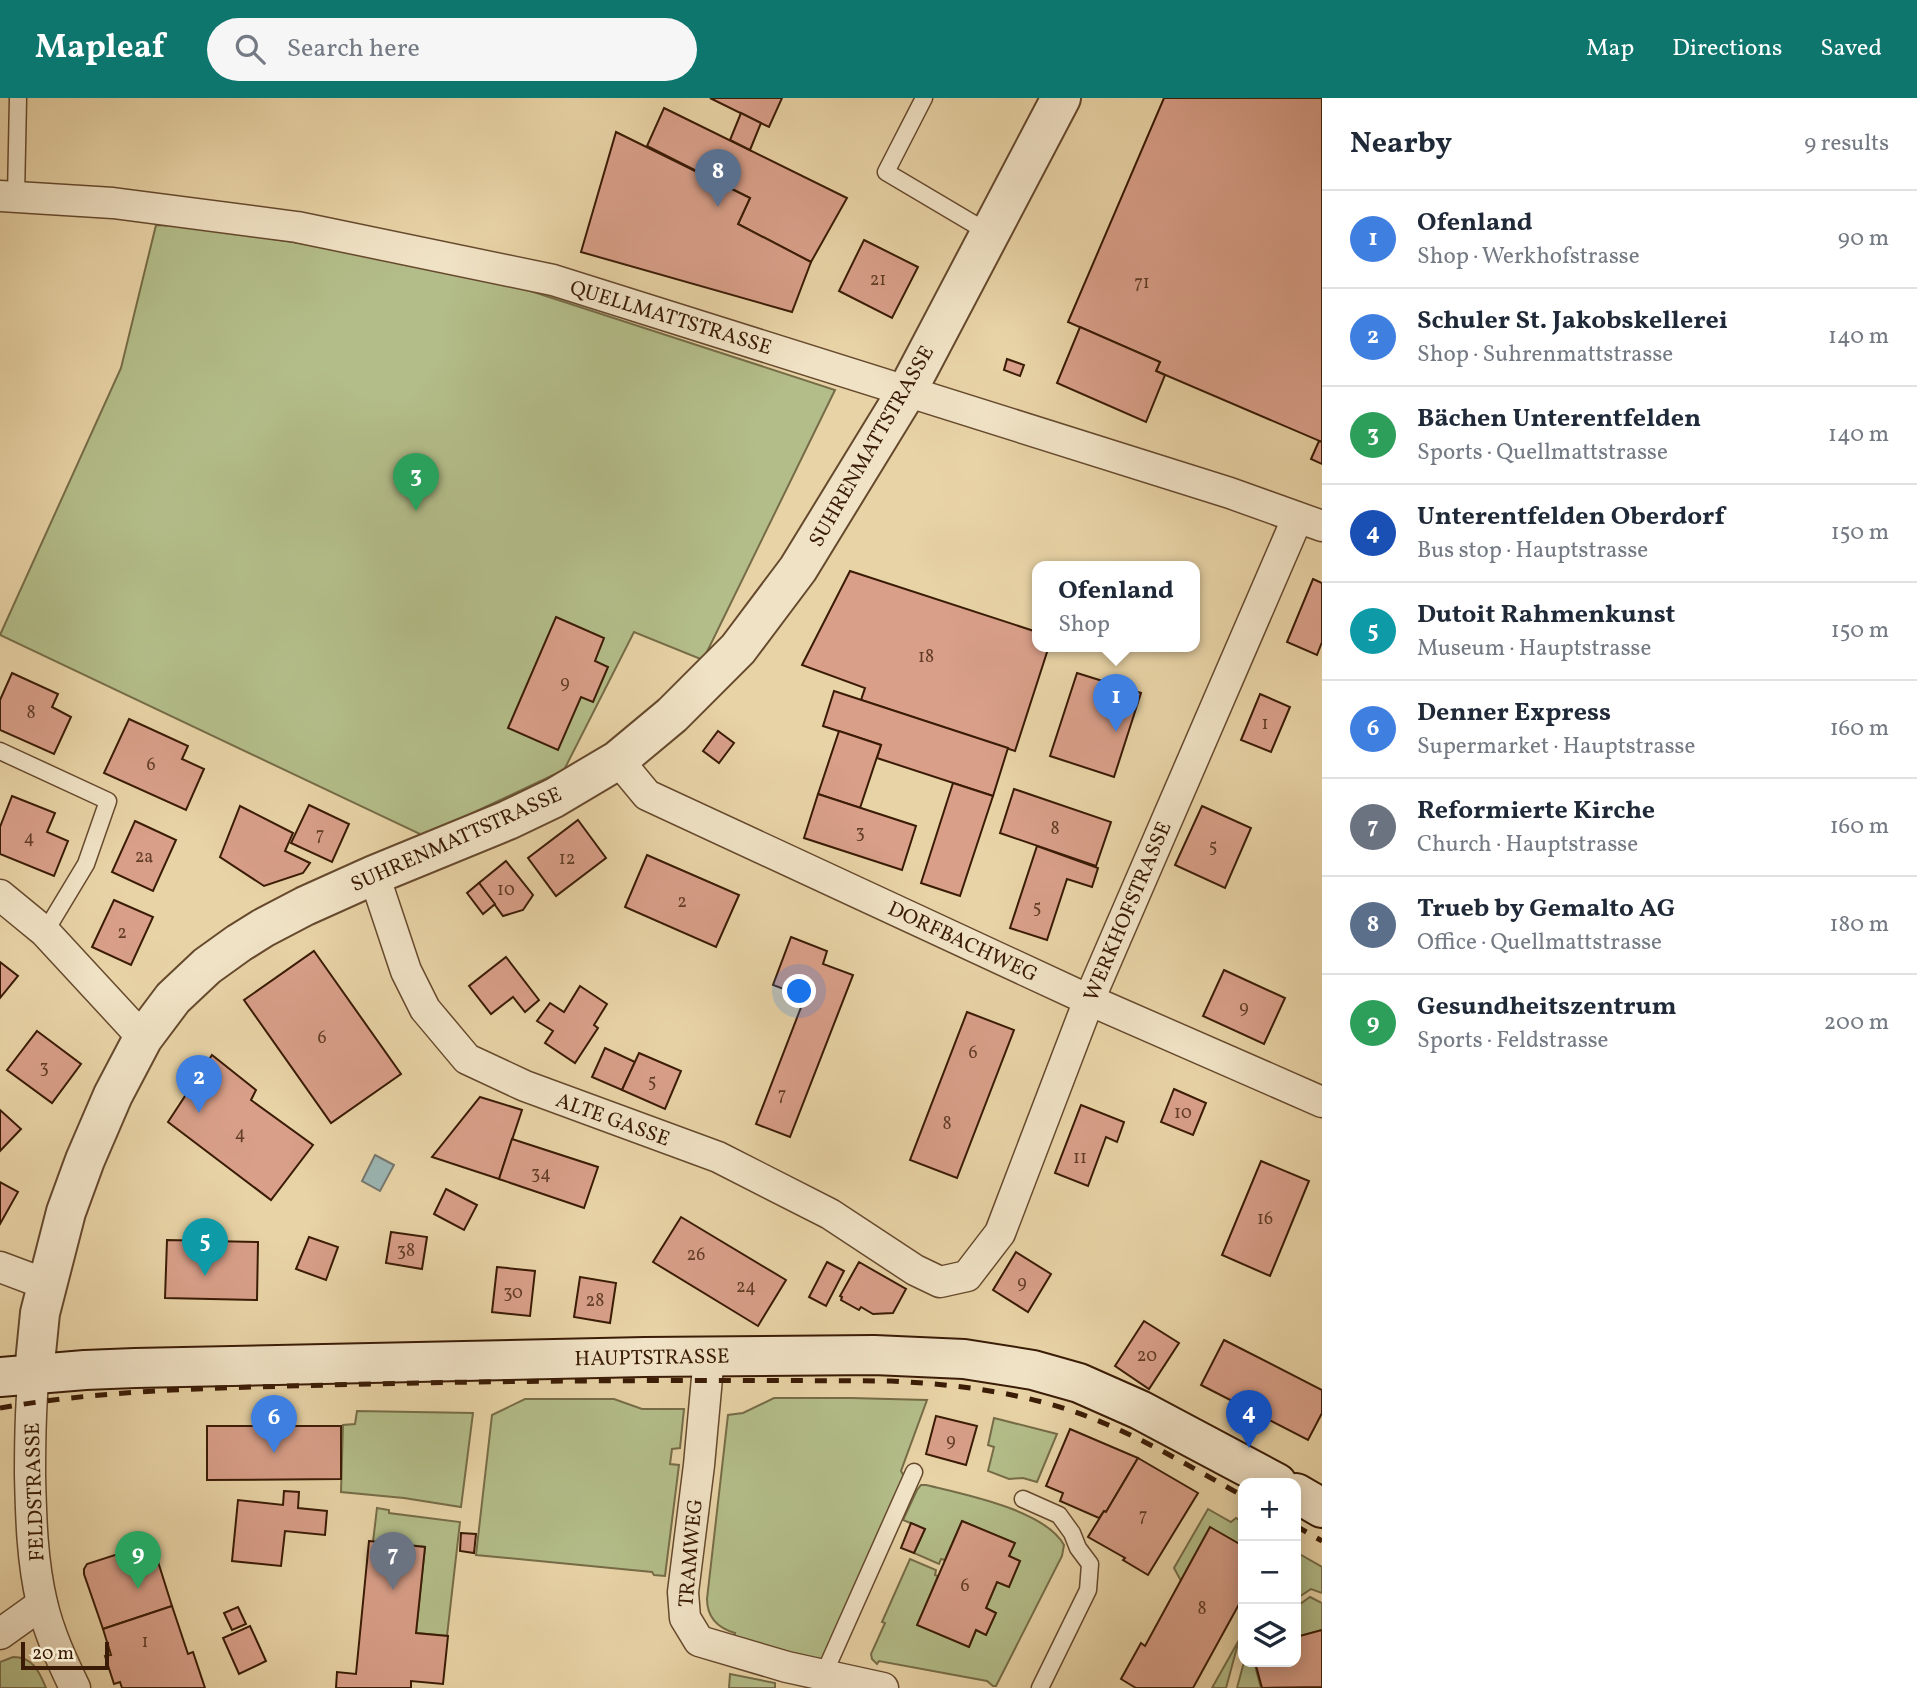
<!DOCTYPE html>
<meta charset="utf-8">
<style>
:root{--surface:#fff;--page:#f6f6f7;--text:#1f2937;--muted:#747a83;--line:#e0e1e3;--accent:#0f766e}
body{margin:0;font-family:Vollkorn,serif;background:var(--page);color:var(--text)}
.controls{position:absolute;right:21px;bottom:21px;display:grid;overflow:hidden;border-radius:14px;box-shadow:0 4px 18px #0003}
.controls button{width:63px;height:63px;display:grid;place-items:center;padding:0;border:0;border-bottom:2px solid var(--line);background:var(--surface);color:var(--text);font:35px sans-serif}
.scale{position:absolute;left:21px;bottom:18px;width:88px;box-sizing:border-box;padding-left:7px;border:4px solid #3a1b05;border-top:0;font-size:19px;line-height:24px;white-space:nowrap;color:#3a1b05;-webkit-text-stroke:5px #f0e2c5;paint-order:stroke}
.you{position:absolute;left:800px;top:894px;width:24px;height:24px;margin:-18px;border:5px solid #fff;border-radius:50%;background:#1a73e8;box-shadow:0 0 0 10px #1a73e833}
.badge{display:grid;place-items:center;width:46px;height:46px;border-radius:50%;background:var(--accent);color:#fff;font-size:23px;font-weight:700}
.pin{position:absolute;translate:-50% -58px;filter:drop-shadow(0 2px 4px #0008)}
.pin::after{content:'';position:absolute;top:37px;width:24px;height:21px;background:inherit;clip-path:polygon(0 0,100% 0,50% 100%)}
.popup{position:absolute;left:1032px;top:463px;width:168px;height:91px;box-sizing:border-box;display:grid;place-content:center;border-radius:14px;background:var(--surface);filter:drop-shadow(0 2px 5px #0005);font-size:23px;white-space:nowrap;color:var(--muted)}
.popup b{font-size:26px;color:var(--text)}
.popup::after{content:'';position:absolute;left:50%;top:100%;margin-left:-14px;border:14px solid transparent;border-top-color:var(--surface)}
.list{margin:0;padding:0;list-style:none}
h2{display:flex;justify-content:space-between;align-items:center;height:91px;margin:0;padding:0 28px;font-size:30px}
h2 small{font-size:23px;font-weight:400;color:var(--muted)}
.list li{display:grid;grid-template-columns:46px 1fr auto;gap:21px;align-items:center;box-sizing:border-box;height:98px;padding:0 28px;border-top:2px solid var(--line)}
.list b{display:block;font-size:26px;white-space:nowrap}
.list p{margin:0;font-size:23px;white-space:nowrap;color:var(--muted)}
.list em{font-size:23px;font-style:normal;color:var(--muted)}
.icon{flex:none;width:38px;height:38px;fill:none;stroke:currentColor;stroke-width:2;stroke-linecap:round;stroke-linejoin:round}
.map{position:relative;flex:none;width:1322px;height:1590px;overflow:hidden}
header{display:flex;align-items:center;gap:42px;box-sizing:border-box;height:98px;padding:0 35px;background:var(--accent);color:#fff}
header strong{font-size:33px}
nav{display:flex;gap:38px;margin-inline-start:auto;font-size:24px}
.search{width:490px;height:63px;background:var(--page);display:flex;align-items:center;gap:18px;box-sizing:border-box;padding:0 24px;border-radius:38px;color:var(--muted);font-size:26px}
main{display:flex}
aside{flex:1;background:var(--surface)}
.map>svg:first-child{display:block}
.green{fill:#b3bd89;stroke:#766c47;stroke-width:2}
.water{fill:#9cb5b3;stroke:#75776d;stroke-width:2}
.building{fill:#d99f89;stroke:#3a1b05;stroke-width:2}
.lines{fill:none;stroke-linecap:round;stroke-linejoin:round}
.service-casing{stroke:#66492d;stroke-width:19}
.minor-casing{stroke:#66492d;stroke-width:33}
.tertiary-casing{stroke:#66492d;stroke-width:42}
.secondary-casing{stroke:#3a1b05;stroke-width:42}
.service{stroke:#f0e2c5;stroke-width:16}
.minor{stroke:#f0e2c5;stroke-width:30}
.tertiary{stroke:#f0e2c5;stroke-width:38}
.secondary{stroke:#f0e2c5;stroke-width:38}
.rail{stroke:#3a1b05;stroke-width:5;stroke-dasharray:12 12;stroke-linecap:butt}
.labels{text-anchor:middle;stroke-width:5;stroke-linejoin:round;paint-order:stroke}
.number-label{font-size:18px;fill:#623c26}
.street-label{font-size:21px;fill:#3a1b05;stroke:#f0e2c5}
</style>
<header>
<strong>Mapleaf</strong>
<div class="search"><svg class="icon" aria-label="search" viewBox="0 0 24 24"><circle cx="10" cy="10" r="6"/><path d="M15 15l6 6"/></svg>Search here</div>
<nav><a>Map</a><a>Directions</a><a>Saved</a></nav>
</header>
<main>
<div class="map">
<svg width="1322" height="1590" viewBox="0 0 1322 1590">
<rect width="100%" height="100%" fill="#e8d3a6"/>
<filter id="stains"><feTurbulence type="fractalNoise" baseFrequency=".00286" numOctaves="4"/><feColorMatrix values="0 0 0 0 .2 0 0 0 0 .09 0 0 0 0 .02 0 0 0 .5 -.17"/></filter>
<radialGradient id="worn" r=".72"><stop offset=".6" stop-color="#630" stop-opacity="0"/><stop offset="1" stop-color="#630" stop-opacity=".3"/></radialGradient>
<!-- green -->
<g class="green">
<path d="M156 127 196 129 370 156 509 186 835 292 703 562 634 534 564 672 424 738 0 537 121 270Z"/>
<path d="M774 1300H851L927 1302 901 1373 905 1380 825 1563 734 1540 735 1535C718 1530 707 1519 707 1501L728 1317 743 1315Z"/>
<path d="M525 1301H614L642 1311H684L680 1350 672 1351 670 1366 679 1367 665 1478 654 1477 652 1474 476 1457 492 1317Z"/>
<path d="M357 1313 473 1315 461 1409 404 1400 341 1394 343 1327 355 1326Z"/>
<path d="M994 1320 1057 1336 1037 1384 1023 1380 1009 1381 988 1373 994 1349 988 1347Z"/>
<path d="M921 1387H926C963 1396 1045 1412 1064 1447L1062 1458 996 1588H993L987 1583 879 1563 877 1566 872 1561 871 1556 885 1525 882 1524 910 1461 936 1472 935 1477 938 1478 918 1527 969 1549 976 1532 986 1537 996 1515 986 1510 997 1484 1009 1489 1020 1463 1009 1458 1014 1445 962 1423 945 1462 941 1461 939 1466 914 1455 925 1431 903 1422 917 1392Z"/>
<path d="M377 1410 389 1412V1415L460 1424 447 1538 416 1535 425 1449 373 1444Z"/>
<path d="M1208 1411 1231 1424 1236 1420 1243 1425V1448L1210 1430 1181 1483 1174 1470Z"/>
<path d="M1296 1454 1322 1469V1495L1311 1491 1296 1501Z"/>
<path d="M1310 1499 1322 1505V1532L1296 1539V1509Z"/>
<path d="M1239 1542 1226 1590H1212Z"/>
<path d="M13 1559C33 1559 39 1573 46 1590H0V1564Z"/>
<path d="M1244 1564H1254L1261 1590H1237Z"/>
<path d="M730 1576 775 1585V1590H729Z"/>
</g>
<!-- water -->
<path class="water" d="M375 1057 394 1067 380 1093 362 1083Z"/>
<!-- building -->
<g class="building">
<path d="M710 0H782L769 29Z"/>
<path d="M1164 0H1322V344L1156 273 1160 264 1068 224Z"/>
<path d="M664 10 847 100 811 164 738 126 750 100 647 48Z"/>
<path d="M741 15 761 25 750 52 730 42Z"/>
<path d="M616 34 750 100 738 126 811 164 792 214 581 154Z"/>
<path d="M864 142 918 169 892 220 839 193Z"/>
<path d="M1080 229 1160 264 1156 273 1165 277 1146 324 1057 285Z"/>
<path d="M1007 261 1024 267 1020 278 1004 272Z"/>
<path d="M1319 343 1322 344V366L1311 361Z"/>
<path d="M850 473 1037 534V548H1049L1015 653 861 602 865 590 802 567Z"/>
<path d="M1313 481 1322 485V544L1317 557 1287 544Z"/>
<path d="M556 519 604 540 595 563 608 569 593 604 581 599 558 652 508 630Z"/>
<path d="M12 575 58 596 52 609 71 619 54 656 0 632V602Z"/>
<path d="M1077 575 1141 595 1114 679 1050 658Z"/>
<path d="M834 593 1008 650 993 698 877 660 881 647 823 628Z"/>
<path d="M1260 596 1290 609 1271 654 1241 642Z"/>
<path d="M129 621 188 648 182 661 204 671 186 712 104 675Z"/>
<path d="M718 633 734 645 719 665 703 653Z"/>
<path d="M839 633 881 647 860 710 818 696Z"/>
<path d="M953 685 993 698 960 798 921 785Z"/>
<path d="M1014 691 1111 724 1096 768 1000 735Z"/>
<path d="M818 696 916 728 902 772 804 740Z"/>
<path d="M12 698 55 715 47 734 68 743 54 778 0 756V729Z"/>
<path d="M309 707 349 726 332 764 291 745Z"/>
<path d="M240 708 293 735 285 753 310 765 303 775 264 788 220 759Z"/>
<path d="M1202 708 1251 730 1225 790 1175 767Z"/>
<path d="M578 722 606 760 556 798 528 760Z"/>
<path d="M135 723 176 742 153 793 112 774Z"/>
<path d="M1037 748 1098 770 1092 789 1067 781 1047 842 1010 830Z"/>
<path d="M647 757 739 797 716 849 625 809Z"/>
<path d="M506 763 533 797 523 812 503 818 479 785Z"/>
<path d="M479 785 495 806 483 816 467 795Z"/>
<path d="M114 802 153 819 131 867 92 849Z"/>
<path d="M791 839 827 853 823 866 853 877 790 1039 756 1026 805 899 773 887Z"/>
<path d="M314 853 401 976 331 1025 244 902Z"/>
<path d="M506 859 539 902 525 914 513 899 491 916 469 888Z"/>
<path d="M0 864 18 878 0 900Z"/>
<path d="M1224 872 1285 900 1264 946 1203 918Z"/>
<path d="M580 888 607 906 594 927 598 930 575 965 545 945 553 933 537 923 550 905 564 914Z"/>
<path d="M967 914 1014 932 957 1080 910 1062Z"/>
<path d="M37 933 81 966 52 1005 7 972Z"/>
<path d="M605 950 635 964 622 992 592 979Z"/>
<path d="M639 955 681 973 665 1011 622 992Z"/>
<path d="M212 957 256 992 251 1002 313 1047 271 1102 168 1024Z"/>
<path d="M1174 991 1206 1005 1193 1037 1161 1024Z"/>
<path d="M480 999 522 1012 499 1081 432 1059Z"/>
<path d="M1081 1007 1124 1024 1117 1044 1106 1039 1088 1088 1055 1075Z"/>
<path d="M0 1012 21 1031 0 1053Z"/>
<path d="M512 1041 598 1069 584 1110 499 1081Z"/>
<path d="M1261 1063 1309 1083 1270 1178 1222 1157Z"/>
<path d="M0 1084 18 1094 0 1126Z"/>
<path d="M446 1091 477 1107 464 1132 434 1116Z"/>
<path d="M681 1119 786 1182 758 1228 653 1164Z"/>
<path d="M391 1134 427 1139 422 1171 386 1165Z"/>
<path d="M309 1139 338 1149 326 1182 296 1171Z"/>
<path d="M167 1142 258 1144 257 1202 165 1200Z"/>
<path d="M1016 1154 1051 1176 1028 1214 993 1192Z"/>
<path d="M827 1164 844 1173 826 1208 809 1199Z"/>
<path d="M859 1164 906 1191 893 1215 873 1216 861 1209 859 1212 841 1202 842 1199 840 1198Z"/>
<path d="M497 1169 535 1173 530 1218 492 1214Z"/>
<path d="M580 1179 616 1185 610 1225 574 1219Z"/>
<path d="M1144 1223 1179 1245 1149 1291 1115 1268Z"/>
<path d="M1224 1242 1322 1292V1315L1308 1342 1201 1287Z"/>
<path d="M936 1318 977 1328 966 1367 926 1356Z"/>
<path d="M207 1328H341V1381L207 1382Z"/>
<path d="M1070 1331 1138 1360 1106 1414 1104 1413 1099 1420 1060 1403 1063 1395 1046 1388Z"/>
<path d="M1138 1360 1198 1395 1148 1477 1123 1462 1125 1460 1088 1439 1104 1413 1106 1414Z"/>
<path d="M284 1393 299 1394 298 1410 327 1413 325 1437 285 1433 281 1468 232 1463 238 1402 283 1407Z"/>
<path d="M962 1423 1015 1445 1009 1458 1020 1463 1009 1489 997 1484 986 1510 996 1515 986 1537 976 1532 969 1549 917 1527Z"/>
<path d="M911 1425 925 1431 914 1455 901 1450Z"/>
<path d="M1210 1429 1243 1448V1499L1193 1590H1136L1121 1581 1141 1545 1145 1548Z"/>
<path d="M461 1435 476 1436 474 1455 460 1453Z"/>
<path d="M369 1443 425 1449 416 1535 448 1538 443 1586 411 1583V1590H336L337 1574 356 1576Z"/>
<path d="M146 1447 151 1448 154 1451 172 1508 103 1531 84 1476V1471L87 1466Z"/>
<path d="M172 1508 188 1556 193 1554 205 1590H122L120 1584 114 1586 105 1558 111 1557 103 1531Z"/>
<path d="M238 1509 246 1526 232 1532 224 1515Z"/>
<path d="M250 1528 266 1563 239 1576 223 1540Z"/>
<path d="M1322 1532V1589L1262 1590 1255 1564H1296V1539Z"/>
</g>
<g class="lines">
<defs>
<g id="service">
<path d="M924 0 886 74 989 135"/>
<path d="M16 98 18 0"/>
<path d="M0 653 108 703 86 766 45 834"/>
<path d="M1023 1401 1059 1417 1072 1435 1078 1450 1090 1466 1088 1492 1040 1590"/>
<path d="M823 1578 914 1374"/>
</g>
<g id="minor">
<path d="M0 98 113 105 297 129 553 182 1230 395 1322 428"/>
<path d="M618 662 647 697 1089 902 1322 1004"/>
<path d="M374 777 406 873 425 911 467 961 525 988 718 1059 830 1116 915 1172 940 1184 967 1178 1000 1135 1089 902 1297 421"/>
<path d="M0 797 45 834 143 940"/>
<path d="M0 1169 48 1187"/>
<path d="M709 1258 699 1367 683 1494 685 1520 699 1543 787 1569 883 1590"/>
<path d="M34 1275C30 1309 30 1343 30 1377 31 1420 32 1463 42 1505 49 1535 62 1563 75 1590"/>
<path d="M0 1536 42 1506"/>
</g>
<path id="tertiary" d="M34 1275 40 1215 66 1114 85 1062 113 997 143 940 173 900 207 868 239 845 263 830 305 808 374 777 508 722 554 700 618 662 672 617 738 551 798 471 907 293 1061 0"/>
<g id="secondary">
<path d="M0 1279 85 1272 135 1270 645 1259 874 1257 964 1261 1033 1272 1079 1285 1140 1312 1277 1385"/>
<path d="M1296 1395 1322 1410"/>
</g>
</defs>
<!-- service casing -->
<use href="#service" class="service-casing"/>
<!-- minor casing -->
<use href="#minor" class="minor-casing"/>
<!-- tertiary casing -->
<use href="#tertiary" class="tertiary-casing"/>
<!-- secondary casing -->
<use href="#secondary" class="secondary-casing"/>
<!-- service -->
<use href="#service" class="service"/>
<!-- minor -->
<use href="#minor" class="minor"/>
<!-- tertiary -->
<use href="#tertiary" class="tertiary"/>
<!-- secondary -->
<use href="#secondary" class="secondary"/>
<!-- rail -->
<g class="rail">
<path d="M0 1310C108 1291 219 1290 328 1287 516 1282 704 1282 891 1283 965 1287 1037 1296 1106 1326 1153 1346 1198 1373 1243 1398"/>
<path d="M1296 1428 1322 1443"/>
</g>
</g>
<g class="labels">
<!-- number labels -->
<g class="number-label">
<text x="878" y="187">21</text>
<text x="1142" y="190">71</text>
<text x="926" y="564">18</text>
<text x="565" y="590">9</text>
<text x="31" y="620">8</text>
<text x="1265" y="631">1</text>
<text x="151" y="672">6</text>
<text x="1055" y="736">8</text>
<text x="860" y="740">3</text>
<text x="320" y="742">7</text>
<text x="29" y="745">4</text>
<text x="1213" y="754">5</text>
<text x="144" y="764">2a</text>
<text x="567" y="766">12</text>
<text x="506" y="797">10</text>
<text x="682" y="809">2</text>
<text x="1037" y="815">5</text>
<text x="122" y="840">2</text>
<text x="1244" y="915">9</text>
<text x="322" y="945">6</text>
<text x="973" y="960">6</text>
<text x="44" y="975">3</text>
<text x="652" y="989">5</text>
<text x="782" y="1002">7</text>
<text x="1183" y="1020">10</text>
<text x="947" y="1031">8</text>
<text x="240" y="1041">4</text>
<text x="1080" y="1065">11</text>
<text x="541" y="1081">34</text>
<text x="1265" y="1126">16</text>
<text x="406" y="1158">38</text>
<text x="696" y="1162">26</text>
<text x="1022" y="1190">9</text>
<text x="746" y="1194">24</text>
<text x="513" y="1200">30</text>
<text x="595" y="1208">28</text>
<text x="1147" y="1263">20</text>
<text x="951" y="1348">9</text>
<text x="1143" y="1423">7</text>
<text x="965" y="1493">6</text>
<text x="1202" y="1516">8</text>
<text x="145" y="1549">1</text>
</g>
<!-- street labels -->
<g class="street-label">
<text transform="translate(671 219) rotate(17)" y="7">QUELLMATTSTRASSE</text>
<text transform="translate(871 348) rotate(-60)" y="7">SUHRENMATTSTRASSE</text>
<text transform="translate(456 741) rotate(-24)" y="7">SUHRENMATTSTRASSE</text>
<text transform="translate(1127 813) rotate(-67)" y="7">WERKHOFSTRASSE</text>
<text transform="translate(963 843) rotate(25)" y="7">DORFBACHWEG</text>
<text transform="translate(613 1021) rotate(20)" y="7">ALTE GASSE</text>
<text transform="translate(652 1259) rotate(-1)" y="7">HAUPTSTRASSE</text>
<text transform="translate(34 1394) rotate(-92)" y="7">FELDSTRASSE</text>
<text transform="translate(690 1455) rotate(-85)" y="7">TRAMWEG</text>
</g>
</g>
<rect width="100%" height="100%" filter="url(#stains)"/>
<rect width="100%" height="100%" fill="url(#worn)"/>
</svg>
<div class="controls">
<button>+</button>
<button>−</button>
<button><svg class="icon" aria-label="layers" viewBox="0 0 24 24"><path d="M12 4l9 5-9 5-9-5zM3 14l9 5 9-5"/></svg></button>
</div>
<div class="scale">20 m</div>
<div class="you"></div>
<div class="pin badge" style="left:1116px;top:634px;background:#3f7fe0">1</div>
<div class="popup"><b>Ofenland</b>Shop</div>
<div class="pin badge" style="left:199px;top:1015px;background:#3f7fe0">2</div>
<div class="pin badge" style="left:416px;top:413px;background:#2e9e5b">3</div>
<div class="pin badge" style="left:1249px;top:1350px;background:#1a4fb4">4</div>
<div class="pin badge" style="left:205px;top:1178px;background:#0f9aa8">5</div>
<div class="pin badge" style="left:274px;top:1355px;background:#3f7fe0">6</div>
<div class="pin badge" style="left:393px;top:1492px;background:#6b7280">7</div>
<div class="pin badge" style="left:718px;top:109px;background:#5c6f8a">8</div>
<div class="pin badge" style="left:138px;top:1491px;background:#2e9e5b">9</div>
</div>
<aside>
<h2>Nearby<small>9 results</small></h2>
<ul class="list">
<li><span class="badge" style="background:#3f7fe0">1</span><div><b>Ofenland</b><p>Shop · Werkhofstrasse</p></div><em>90 m</em></li>
<li><span class="badge" style="background:#3f7fe0">2</span><div><b>Schuler St. Jakobskellerei</b><p>Shop · Suhrenmattstrasse</p></div><em>140 m</em></li>
<li><span class="badge" style="background:#2e9e5b">3</span><div><b>Bächen Unterentfelden</b><p>Sports · Quellmattstrasse</p></div><em>140 m</em></li>
<li><span class="badge" style="background:#1a4fb4">4</span><div><b>Unterentfelden Oberdorf</b><p>Bus stop · Hauptstrasse</p></div><em>150 m</em></li>
<li><span class="badge" style="background:#0f9aa8">5</span><div><b>Dutoit Rahmenkunst</b><p>Museum · Hauptstrasse</p></div><em>150 m</em></li>
<li><span class="badge" style="background:#3f7fe0">6</span><div><b>Denner Express</b><p>Supermarket · Hauptstrasse</p></div><em>160 m</em></li>
<li><span class="badge" style="background:#6b7280">7</span><div><b>Reformierte Kirche</b><p>Church · Hauptstrasse</p></div><em>160 m</em></li>
<li><span class="badge" style="background:#5c6f8a">8</span><div><b>Trueb by Gemalto AG</b><p>Office · Quellmattstrasse</p></div><em>180 m</em></li>
<li><span class="badge" style="background:#2e9e5b">9</span><div><b>Gesundheitszentrum</b><p>Sports · Feldstrasse</p></div><em>200 m</em></li>
</ul>
</aside>
</main>
